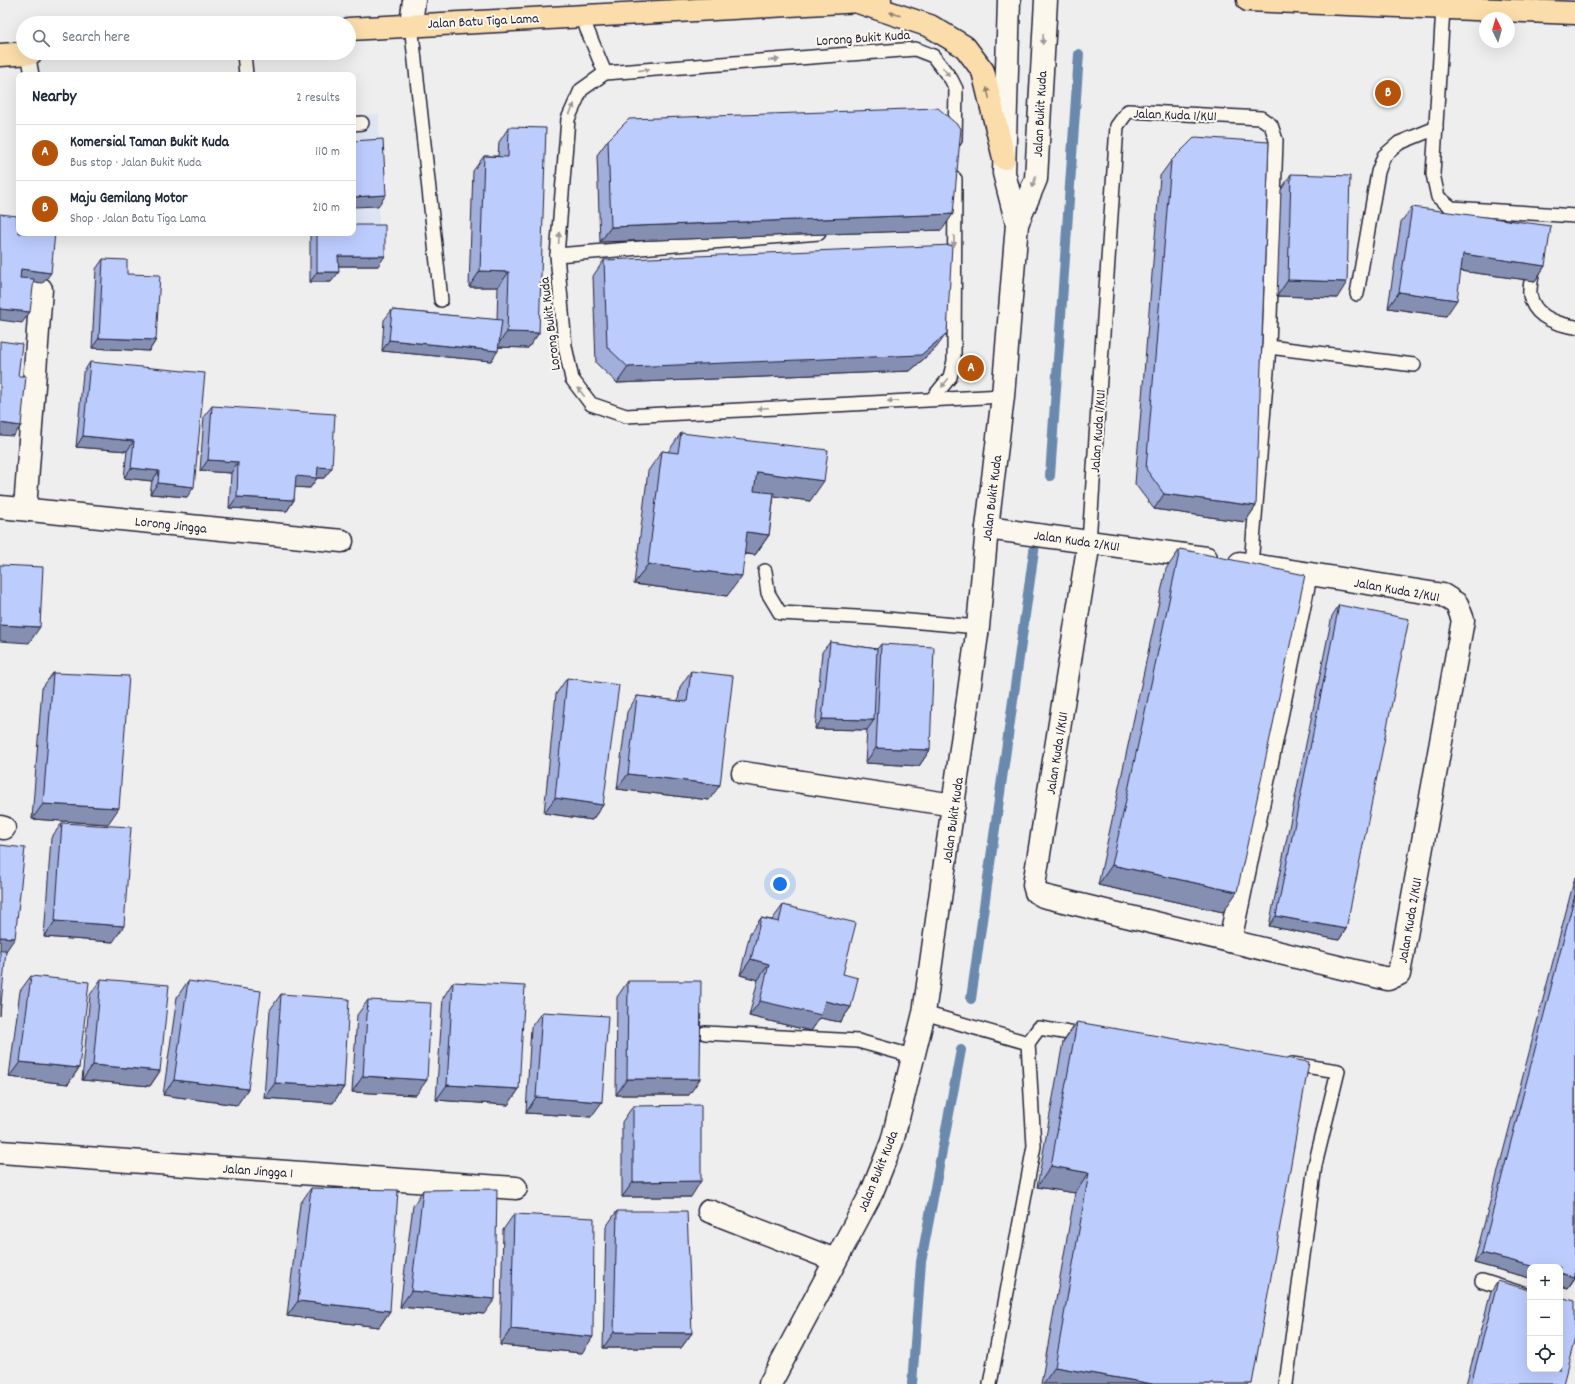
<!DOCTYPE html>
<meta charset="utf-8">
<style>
:root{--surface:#fff;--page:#f2f2f3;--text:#1f2937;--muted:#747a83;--line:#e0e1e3;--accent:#b45309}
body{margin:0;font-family:Dekko,sans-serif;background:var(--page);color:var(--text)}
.controls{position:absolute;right:12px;bottom:12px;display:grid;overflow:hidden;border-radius:8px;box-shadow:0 4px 16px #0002}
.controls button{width:36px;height:36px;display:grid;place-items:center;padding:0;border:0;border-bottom:1px solid var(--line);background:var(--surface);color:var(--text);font:20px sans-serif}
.compass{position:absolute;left:1479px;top:12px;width:36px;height:36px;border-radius:50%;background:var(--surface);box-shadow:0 4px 16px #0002;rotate:355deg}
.you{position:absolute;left:780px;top:884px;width:14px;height:14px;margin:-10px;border:3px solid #fff;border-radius:50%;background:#1a73e8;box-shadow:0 0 0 6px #1a73e833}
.badge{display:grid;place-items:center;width:26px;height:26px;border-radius:50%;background:var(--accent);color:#fff;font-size:13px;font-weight:700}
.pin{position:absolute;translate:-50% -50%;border:2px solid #fff;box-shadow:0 1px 4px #0006}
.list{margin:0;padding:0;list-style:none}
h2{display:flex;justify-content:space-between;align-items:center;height:52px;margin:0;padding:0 16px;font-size:17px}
h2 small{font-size:13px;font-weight:400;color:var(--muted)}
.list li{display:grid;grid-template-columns:26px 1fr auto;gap:12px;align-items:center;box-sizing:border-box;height:56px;padding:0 16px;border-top:1px solid var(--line)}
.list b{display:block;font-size:15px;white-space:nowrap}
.list p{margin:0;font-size:13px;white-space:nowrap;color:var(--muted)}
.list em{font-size:13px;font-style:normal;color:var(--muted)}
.icon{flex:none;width:22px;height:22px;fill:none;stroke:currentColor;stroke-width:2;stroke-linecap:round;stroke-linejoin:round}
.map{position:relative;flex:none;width:1575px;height:1384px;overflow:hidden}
.search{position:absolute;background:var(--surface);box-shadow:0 4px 16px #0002;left:16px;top:16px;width:340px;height:44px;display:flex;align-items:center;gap:10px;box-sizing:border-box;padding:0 14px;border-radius:22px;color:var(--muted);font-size:15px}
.panel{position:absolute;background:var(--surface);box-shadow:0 4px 16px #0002;left:16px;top:72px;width:340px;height:164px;border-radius:8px}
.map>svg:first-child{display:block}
.built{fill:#dfe4f3}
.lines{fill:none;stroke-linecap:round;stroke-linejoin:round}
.stream{stroke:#6a89ac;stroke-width:10}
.service-casing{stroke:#22223b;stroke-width:16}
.minor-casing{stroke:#22223b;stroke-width:25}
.tertiary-casing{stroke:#22223b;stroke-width:25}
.primary-casing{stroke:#22223b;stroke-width:25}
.service{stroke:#fbf7ec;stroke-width:13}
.minor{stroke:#fbf7ec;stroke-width:22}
.tertiary{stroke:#fbf7ec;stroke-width:22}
.primary{stroke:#fbddab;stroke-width:22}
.wall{fill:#a2afda;stroke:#22223b}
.shaded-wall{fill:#848fb1;stroke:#22223b}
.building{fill:#bcccfd;stroke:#22223b}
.oneway{fill:#8e8073}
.oneway2{fill:#99979c}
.labels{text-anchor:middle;stroke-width:4;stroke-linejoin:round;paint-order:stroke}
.street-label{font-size:14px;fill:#22223b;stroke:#fbf7ec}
</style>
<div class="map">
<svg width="1575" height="1384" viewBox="0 0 1575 1384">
<rect width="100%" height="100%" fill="#eeeeef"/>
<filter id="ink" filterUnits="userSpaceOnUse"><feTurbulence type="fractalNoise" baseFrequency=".025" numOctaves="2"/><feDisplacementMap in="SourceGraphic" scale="8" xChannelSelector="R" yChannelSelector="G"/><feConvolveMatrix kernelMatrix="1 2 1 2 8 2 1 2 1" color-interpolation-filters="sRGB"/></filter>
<g filter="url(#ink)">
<!-- built -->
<path class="built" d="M379 114V226L353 224V116Z"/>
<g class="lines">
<!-- stream -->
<g class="stream">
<path d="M1050 476 1079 54"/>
<path d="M971 999 1036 537"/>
<path d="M912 1384 921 1262 961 1050"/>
</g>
<defs>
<g id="service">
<path d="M1443 8 1433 174 1438 197 1452 208 1575 216"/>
<path d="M581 15 605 73"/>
<path d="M411 24 441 300"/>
<path d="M28 53 32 75"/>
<path d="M244 53 246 75"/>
<path d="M353 124 362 123"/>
<path d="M955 140 956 89 951 79 933 56 915 49 605 73 581 90 568 119 557 255 565 346 572 379 591 404 626 416 1003 396"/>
<path d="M557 255 819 233"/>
<path d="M1534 264C1533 273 1529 286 1530 295 1534 317 1556 324 1575 327"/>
<path d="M1357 294 1378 172 1384 156 1399 143 1436 128"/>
<path d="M1269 347 1414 365"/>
<path d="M932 399 950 377 954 361 955 179"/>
<path d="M1089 542 1117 126 1128 111 1261 118 1271 125 1276 140 1269 347 1251 565"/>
<path d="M765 571 768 593 780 613 875 618 978 627"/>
<path d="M924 1013 1028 1043 1034 1146 990 1384"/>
<path d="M705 1033 858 1041 912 1056"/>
<path d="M1028 1043 1039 1028 1087 1036"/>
<path d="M1482 1281 1530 1296"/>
<path d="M1286 1384 1315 1165 1338 1071 1292 1064"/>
</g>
<g id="minor">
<path d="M411 24 414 0"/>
<path d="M0 507 342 541"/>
<path d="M25 509 41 289"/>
<path d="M987 528 1206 558"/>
<path d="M1089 542 1034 885 1036 892 1043 896 1388 979 1399 974 1463 620 1457 604 1443 595 1240 563"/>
<path d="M743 773 954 805"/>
<path d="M0 827 4 828"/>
<path d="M1230 941 1306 574"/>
<path d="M0 1152 516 1188"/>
<path d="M709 1211 835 1260"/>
</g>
<g id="tertiary">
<path d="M1009 0 1004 173 1017 224"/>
<path d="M770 1384 872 1192 892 1142 924 1013 978 627 987 528 1003 396 1017 224 1036 179 1046 0"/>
</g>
<g id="primary">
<path d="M1248 0 1575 13"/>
<path d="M861 3 930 26 965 47 983 71 1004 158"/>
<path d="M349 29 880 0"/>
<path d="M0 55 31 53"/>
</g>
</defs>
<!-- service casing -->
<use href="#service" class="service-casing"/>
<!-- minor casing -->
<use href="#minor" class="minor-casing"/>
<!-- tertiary casing -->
<use href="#tertiary" class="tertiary-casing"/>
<!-- primary casing -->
<use href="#primary" class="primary-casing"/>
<!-- service -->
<use href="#service" class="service"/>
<!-- minor -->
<use href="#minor" class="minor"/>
<!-- tertiary -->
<use href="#tertiary" class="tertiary"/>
<!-- primary -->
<use href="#primary" class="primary"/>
</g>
<!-- wall -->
<g class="wall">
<path d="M509 127 539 333 528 348 499 347 491 361 382 351 384 320 392 310 497 320 498 287H469L473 171 484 156H498L499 142Z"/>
<path d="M608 140 942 230 600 242 597 155Z"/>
<path d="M1171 161 1256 506 1245 522 1154 509 1135 484 1160 176Z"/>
<path d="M1291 174 1337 298 1277 296 1281 190Z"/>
<path d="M1412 207 1545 266 1535 281 1461 271 1446 316 1388 308 1401 222Z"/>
<path d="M312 233H353L378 266H338L331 282H310V236Z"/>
<path d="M103 259 127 274 156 340 149 351 92 348 96 269Z"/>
<path d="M604 260 936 348 910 371 617 383 596 363 593 276Z"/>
<path d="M90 362 187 497 150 494 152 481 124 478 127 451 76 447 83 373Z"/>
<path d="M212 406 332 468 324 478H317L310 488 295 487 294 500 287 511 229 508 231 473 200 471 204 416Z"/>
<path d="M681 433 810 501 774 496 769 535 755 555 744 554 727 596 634 584 648 471 662 451 668 452Z"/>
<path d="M1180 549 1223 912 1098 885 1166 569Z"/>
<path d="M1339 605 1346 929 1339 940 1269 926 1332 616Z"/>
<path d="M830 642 877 649 881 644 930 750 919 766 865 763 867 730 815 729 822 652Z"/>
<path d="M691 671 709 800 617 789 627 712 637 696 678 701 680 687Z"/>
<path d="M53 673 108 824 32 819 42 688Z"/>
<path d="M567 678 603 805 592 820 544 813 556 694Z"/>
<path d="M62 823 113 942 44 937 51 838Z"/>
<path d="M1575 877V1278L1568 1288 1560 1286V1267H1530V1278L1474 1263Z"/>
<path d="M783 905 843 974 851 1007 840 1022 820 1018 811 1031 749 1016 758 980 740 975 750 933 761 918 772 920Z"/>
<path d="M31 976 79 1068 68 1084 9 1077 20 991Z"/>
<path d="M101 979 160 1071 150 1086 82 1080 90 995Z"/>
<path d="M188 981 237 1105 163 1095 177 997Z"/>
<path d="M628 981 689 1095H616L617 997Z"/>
<path d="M453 982 519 1089 508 1105 436 1100 443 998Z"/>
<path d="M281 994 344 1087 333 1103 264 1098 270 1010Z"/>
<path d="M368 1000 416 1095 352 1092 357 1015Z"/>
<path d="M542 1012 591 1117 526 1113 531 1027Z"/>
<path d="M1077 1022 1252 1384H1041L1075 1193 1037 1187 1063 1042Z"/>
<path d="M633 1106 691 1197H622V1122Z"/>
<path d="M311 1188 390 1311 379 1327 287 1316 300 1204Z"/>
<path d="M423 1190 484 1314 400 1307 413 1206Z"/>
<path d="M617 1211 692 1333 681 1348H603L606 1227Z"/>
<path d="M514 1214 582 1353 500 1345 503 1230Z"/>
<path d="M1498 1281 1563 1384H1466L1491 1292Z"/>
</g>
<!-- shaded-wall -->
<g class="shaded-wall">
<path d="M386 195 378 206 353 207V197Z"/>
<path d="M953 214 942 230 600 242 611 227Z"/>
<path d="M1463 254 1545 266 1535 281 1453 270Z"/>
<path d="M338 256H385L378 266H331Z"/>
<path d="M21 269 51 273 43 283 13 280Z"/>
<path d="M480 271 509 272 498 287H469Z"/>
<path d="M317 272H339L331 282H310Z"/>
<path d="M1288 280 1347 282 1337 298 1277 296Z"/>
<path d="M1399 292 1457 300 1446 316 1388 308Z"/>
<path d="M0 309 30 312 22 323 0 320Z"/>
<path d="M507 332 539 333 528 348 496 347Z"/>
<path d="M947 333 936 348 910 371 617 383 628 367Z"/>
<path d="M99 338 156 340 149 351 92 348Z"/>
<path d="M389 340 498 351 491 361 382 351Z"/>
<path d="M0 423 21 426 13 436 0 435Z"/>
<path d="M83 436 134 441 127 451 76 447Z"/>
<path d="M208 460 238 462 231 473 200 471Z"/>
<path d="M318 467 332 468 324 478H317L310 488 289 487 296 476Z"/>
<path d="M131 468 159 471 152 481 124 478Z"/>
<path d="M757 472 824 481 810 501 743 492Z"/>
<path d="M158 483 194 487 187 497 150 494Z"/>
<path d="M1164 494 1256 506 1245 522 1154 509Z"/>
<path d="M237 497 294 500 287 511 229 508Z"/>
<path d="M747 532 769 535 755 555 733 552Z"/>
<path d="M648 564 742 576 727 596 634 584Z"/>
<path d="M0 625 40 627 29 643 0 641Z"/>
<path d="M822 719 874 720 867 730 815 729Z"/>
<path d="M876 748 930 750 919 766 865 763Z"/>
<path d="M628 774 720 785 709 800 617 789Z"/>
<path d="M555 798 603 805 592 820 544 813Z"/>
<path d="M43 804 119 808 108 824 32 819Z"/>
<path d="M1112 865 1237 892 1223 912 1098 885Z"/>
<path d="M1276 916 1346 929 1339 940 1269 926Z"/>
<path d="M55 921 124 926 113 942 44 937Z"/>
<path d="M0 937 15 938 4 954 0 953Z"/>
<path d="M751 959 769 964 758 980 740 975Z"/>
<path d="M760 1001H825L851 1007 840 1022 820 1018 811 1031 749 1016Z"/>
<path d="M20 1062 79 1068 68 1084 9 1077Z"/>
<path d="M93 1065 160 1071 150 1086 82 1080Z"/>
<path d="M363 1076 427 1080 416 1095 352 1092Z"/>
<path d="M627 1079H700L689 1095H616Z"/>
<path d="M174 1080 248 1089 237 1105 163 1095Z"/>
<path d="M275 1083 344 1087 333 1103 264 1098Z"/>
<path d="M447 1085 519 1089 508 1105 436 1100Z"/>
<path d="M536 1097 602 1102 591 1117 526 1113Z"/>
<path d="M1051 1166 1089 1173 1075 1193 1037 1187Z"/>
<path d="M701 1181 691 1197H622L633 1182Z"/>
<path d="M1482 1253 1536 1267H1530V1278L1474 1263Z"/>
<path d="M1560 1273 1575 1277 1568 1288 1560 1286Z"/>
<path d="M411 1291 495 1299 484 1314 400 1307Z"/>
<path d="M298 1301 390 1311 379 1327 287 1316Z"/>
<path d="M511 1329 593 1337 582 1353 500 1345Z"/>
<path d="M614 1332 692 1333 681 1348H603Z"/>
<path d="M1055 1367 1153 1384H1043Z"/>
</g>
<!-- building -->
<g class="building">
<path d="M938 108 961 128 953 214 611 227 608 140 629 119Z"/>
<path d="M509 127 546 128 539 333 507 332 509 272 480 271 484 156 508 157Z"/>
<path d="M1195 137 1269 142 1256 506 1164 494 1146 469 1171 161Z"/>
<path d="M383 139 386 195 353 197V141Z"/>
<path d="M1291 174 1350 176 1347 282 1288 280Z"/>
<path d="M1412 207 1551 226 1545 266 1463 254 1457 300 1399 292Z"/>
<path d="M0 214 17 216V226H19V233H55L51 273 21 269 20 278 34 279 30 312 0 309Z"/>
<path d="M353 225H385V256H338L339 272H317V233H353Z"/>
<path d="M952 245 947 333 921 355 628 367 607 347 604 260Z"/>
<path d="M103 259 127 260V274L160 275 156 340 99 338Z"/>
<path d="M392 310 502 320 498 351 389 340Z"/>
<path d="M0 341 22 344 18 376H26L21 426 0 423Z"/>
<path d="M90 362 205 373 194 487 158 483 159 471 131 468 134 441 83 436Z"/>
<path d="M212 406 335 414 332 468 318 467 317 478 296 476 294 500 237 497 238 462 208 460Z"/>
<path d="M681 433 828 450 824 481 757 472 754 491 774 493 769 535 747 532 742 576 648 564 662 451 678 453Z"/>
<path d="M1180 549 1305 575 1237 892 1112 865Z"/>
<path d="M0 565 43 567 40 627 0 625Z"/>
<path d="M1339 605 1409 619 1346 929 1276 916Z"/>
<path d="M830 642 877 649 874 720 822 719Z"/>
<path d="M881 644 934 647 930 750 876 748Z"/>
<path d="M691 671 733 676 720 785 628 774 637 696 687 702Z"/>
<path d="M53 673 129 676 119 808 43 804Z"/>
<path d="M567 678 619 685 603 805 555 798Z"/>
<path d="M62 823 131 827 124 926 55 921Z"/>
<path d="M0 845 25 848 15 938 0 937Z"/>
<path d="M1575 895V1277L1560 1273V1267H1536L1482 1253Z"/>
<path d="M783 905 856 923 843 974 858 978 851 1007 825 1001 821 1015 760 1001 769 964 751 959 761 918 779 922Z"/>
<path d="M0 950H6L0 1016Z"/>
<path d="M31 976 89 982 79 1068 20 1062Z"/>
<path d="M101 979 169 985 160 1071 93 1065Z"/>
<path d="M188 981 261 991 248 1089 174 1080Z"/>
<path d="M628 981H701L700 1079H627Z"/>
<path d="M453 982 525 986 519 1089 447 1085Z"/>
<path d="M281 994 349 999 344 1087 275 1083Z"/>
<path d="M368 1000 431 1003 427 1080 363 1076Z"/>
<path d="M542 1012 608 1016 602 1102 536 1097Z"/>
<path d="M1077 1022 1309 1062 1252 1384H1153L1055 1367 1089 1173 1051 1166Z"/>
<path d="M701 1105V1181L633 1182V1106Z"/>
<path d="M311 1188 398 1190 390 1311 298 1301Z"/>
<path d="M497 1189 495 1299 411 1291 423 1190Z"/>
<path d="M617 1211H687L692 1333 614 1332Z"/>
<path d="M514 1214 594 1218 593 1337 511 1329Z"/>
<path d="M1498 1281 1530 1290V1369H1560V1297L1575 1301V1338L1563 1384H1471Z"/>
</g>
<!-- one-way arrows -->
<defs><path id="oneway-solid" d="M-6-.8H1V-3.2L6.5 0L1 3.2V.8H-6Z"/></defs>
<g class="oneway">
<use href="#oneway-solid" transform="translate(895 14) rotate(-162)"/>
<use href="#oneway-solid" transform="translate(988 93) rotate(-103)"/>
</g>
<g class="oneway2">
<use href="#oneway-solid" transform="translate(1043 39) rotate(93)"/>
<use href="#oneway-solid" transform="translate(774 60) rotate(-5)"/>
<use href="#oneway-solid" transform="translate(644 70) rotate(-5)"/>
<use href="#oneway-solid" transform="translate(946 72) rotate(54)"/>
<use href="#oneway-solid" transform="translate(572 109) rotate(-65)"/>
<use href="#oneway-solid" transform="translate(1034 182) rotate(108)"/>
<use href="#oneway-solid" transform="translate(559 238) rotate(-86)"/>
<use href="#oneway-solid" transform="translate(954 241) rotate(90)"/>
<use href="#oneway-solid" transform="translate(945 383) rotate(129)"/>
<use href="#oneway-solid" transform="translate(581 392) rotate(-128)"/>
<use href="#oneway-solid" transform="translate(893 401) rotate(177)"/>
<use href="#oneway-solid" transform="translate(763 408) rotate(177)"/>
</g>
</g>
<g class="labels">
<!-- street labels -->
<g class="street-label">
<text transform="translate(483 20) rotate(-3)" y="5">Jalan Batu Tiga Lama</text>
<text transform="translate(863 37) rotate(-4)" y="5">Lorong Bukit Kuda</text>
<text transform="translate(1039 114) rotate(-87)" y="5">Jalan Bukit Kuda</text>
<text transform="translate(1175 114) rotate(2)" y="5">Jalan Kuda 1/KU1</text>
<text transform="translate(549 324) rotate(-97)" y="5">Lorong Bukit Kuda</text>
<text transform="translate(1097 431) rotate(-86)" y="5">Jalan Kuda 1/KU1</text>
<text transform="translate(991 498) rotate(-83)" y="5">Jalan Bukit Kuda</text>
<text transform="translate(171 524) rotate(6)" y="5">Lorong Jingga</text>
<text transform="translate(1077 540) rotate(8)" y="5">Jalan Kuda 2/KU1</text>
<text transform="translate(1397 589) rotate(10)" y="5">Jalan Kuda 2/KU1</text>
<text transform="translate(1056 753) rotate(-81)" y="5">Jalan Kuda 1/KU1</text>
<text transform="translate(952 820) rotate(-82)" y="5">Jalan Bukit Kuda</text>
<text transform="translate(1409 920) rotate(-80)" y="5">Jalan Kuda 2/KU1</text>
<text transform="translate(258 1170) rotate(4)" y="5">Jalan Jingga 1</text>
<text transform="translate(877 1171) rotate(-68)" y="5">Jalan Bukit Kuda</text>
</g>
</g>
</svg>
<div class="controls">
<button>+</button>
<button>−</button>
<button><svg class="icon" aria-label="locate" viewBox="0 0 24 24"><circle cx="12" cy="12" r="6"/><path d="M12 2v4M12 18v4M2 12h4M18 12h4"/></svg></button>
</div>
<svg class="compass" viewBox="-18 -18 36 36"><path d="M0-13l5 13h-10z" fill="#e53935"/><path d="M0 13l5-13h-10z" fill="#747a83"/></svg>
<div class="you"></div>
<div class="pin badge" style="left:971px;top:368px">A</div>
<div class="pin badge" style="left:1388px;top:93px">B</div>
<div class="search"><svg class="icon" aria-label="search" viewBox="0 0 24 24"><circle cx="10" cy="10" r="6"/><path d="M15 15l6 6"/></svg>Search here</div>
<section class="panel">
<h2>Nearby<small>2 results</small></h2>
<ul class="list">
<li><span class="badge">A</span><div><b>Komersial Taman Bukit Kuda</b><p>Bus stop · Jalan Bukit Kuda</p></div><em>110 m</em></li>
<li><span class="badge">B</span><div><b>Maju Gemilang Motor</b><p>Shop · Jalan Batu Tiga Lama</p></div><em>210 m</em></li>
</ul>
</section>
</div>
